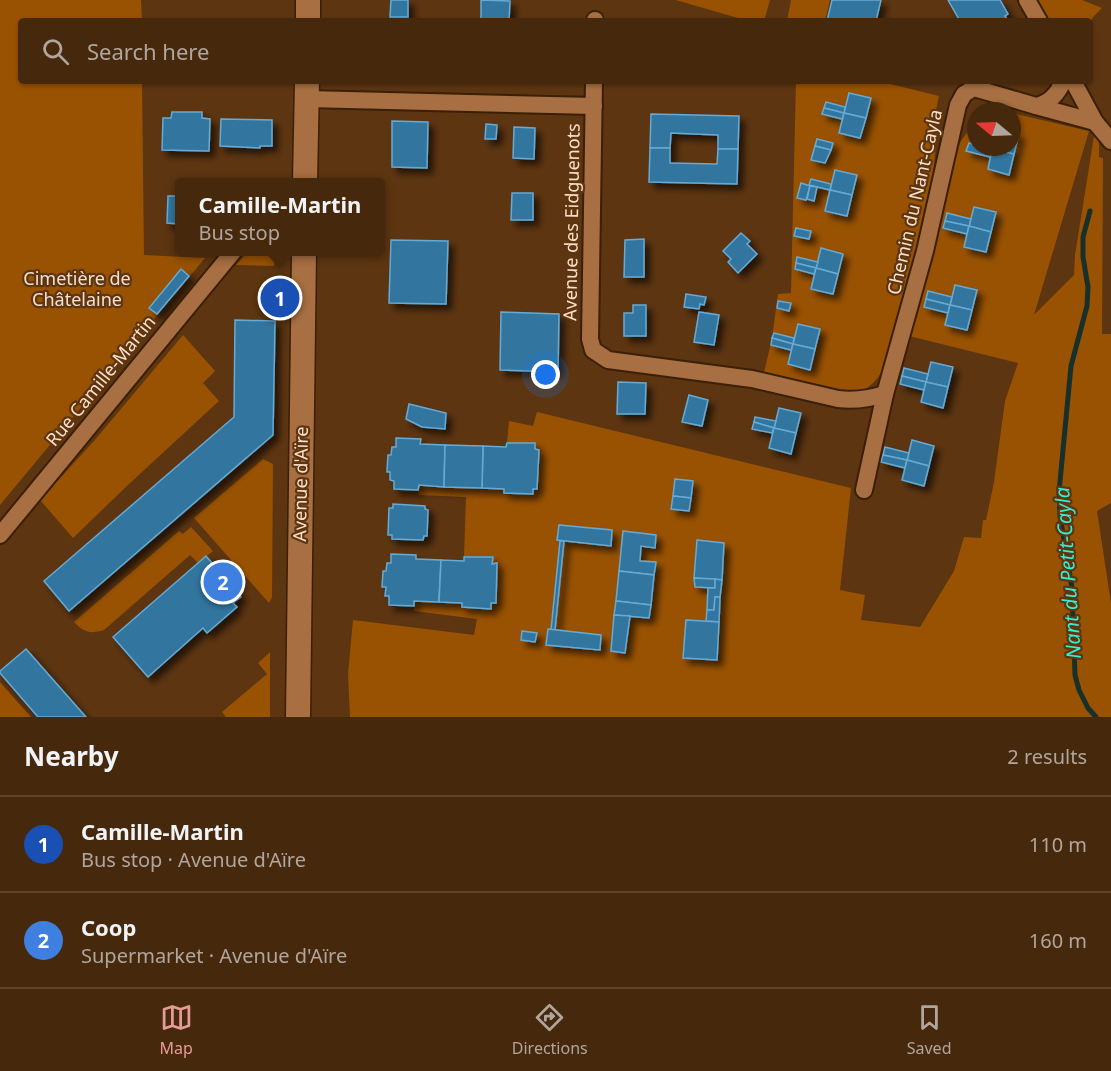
<!DOCTYPE html>
<meta charset="utf-8">
<style>
:root{--surface:#46280d;--page:#50341b;--text:#f1f3f6;--muted:#b0a69d;--line:#5e442e;--accent:#e69b98}
body{margin:0;font-family:"Noto Sans",sans-serif;background:var(--page);color:var(--text)}
.compass{position:absolute;left:967px;top:102px;width:54px;height:54px;border-radius:50%;background:var(--surface);box-shadow:0 2px 4px #0004;rotate:289deg}
.you{position:absolute;left:546px;top:375px;width:21px;height:21px;margin:-15px;border:4px solid #fff;border-radius:50%;background:#1a73e8;box-shadow:0 0 0 9px #1a73e833}
.badge{display:grid;place-items:center;width:39px;height:39px;border-radius:50%;background:var(--accent);color:#fff;font-size:20px;font-weight:700}
.pin{position:absolute;translate:-50% -50%;border:3px solid #fff;box-shadow:0 2px 6px #0006}
.popup{position:absolute;left:175px;top:178px;width:210px;height:78px;box-sizing:border-box;display:grid;place-content:center;border-radius:6px;background:var(--surface);filter:drop-shadow(0 2px 4px #0005);font-size:20px;white-space:nowrap;color:var(--muted)}
.popup b{font-size:22px;color:var(--text)}
.popup::after{content:'';position:absolute;left:50%;top:100%;margin-left:-12px;border:12px solid transparent;border-top-color:var(--surface)}
.list{margin:0;padding:0;list-style:none}
h2{display:flex;justify-content:space-between;align-items:center;height:78px;margin:0;padding:0 24px;font-size:26px}
h2 small{font-size:20px;font-weight:400;color:var(--muted)}
.list li{display:grid;grid-template-columns:39px 1fr auto;gap:18px;align-items:center;box-sizing:border-box;height:96px;padding:0 24px;border-top:2px solid var(--line)}
.list b{display:block;font-size:22px;white-space:nowrap}
.list p{margin:0;font-size:20px;white-space:nowrap;color:var(--muted)}
.list em{font-size:20px;font-style:normal;color:var(--muted)}
.icon{flex:none;width:33px;height:33px;fill:none;stroke:currentColor;stroke-width:2;stroke-linecap:round;stroke-linejoin:round}
.map{position:relative;flex:none;width:1111px;height:717px;overflow:hidden}
.search{position:absolute;background:var(--surface);box-shadow:0 2px 4px #0004;left:18px;right:18px;top:18px;height:66px;display:flex;align-items:center;gap:15px;box-sizing:border-box;padding:0 21px;border-radius:6px;color:var(--muted);font-size:22px}
.sheet{height:270px;background:var(--surface)}
nav{display:flex;justify-content:space-around;align-items:center;box-sizing:border-box;height:84px;border-top:2px solid var(--line);background:var(--surface);font-size:16px;color:var(--muted)}
nav a{display:grid;justify-items:center;gap:3px}
nav .on{color:var(--accent)}
.map>svg:first-child{display:block}
.green{fill:#995202}
.lines{fill:none;stroke-linecap:round;stroke-linejoin:round}
.stream{stroke:#182f2a;stroke-width:5}
.building{fill:#32769f;stroke:#66aad5;stroke-width:1.5;filter:url(#shadow)}
.street-casing{stroke:#3b1f06;stroke-width:20}
.secondary-casing{stroke:#3b1f06;stroke-width:27}
.street{stroke:#a76f42;stroke-width:16}
.secondary{stroke:#a76f42;stroke-width:24}
.labels{text-anchor:middle;stroke-width:4.5;stroke-linejoin:round;paint-order:stroke}
.street-label{font-size:18px;fill:#ffdfc8;stroke:#5d3511}
.park-label{font-size:18px;fill:#f8dfcd;stroke:#5d3511}
.water-label{font-size:20px;font-style:italic;fill:#34efd0;stroke:#5d3511}
</style>
<div class="map">
<svg width="1111" height="717" viewBox="0 0 1111 717">
<defs>
<filter id="shadow"><feDropShadow dx="5.5" dy="5.5" stdDeviation="3" flood-color="#0009"/></filter>
</defs>
<rect width="100%" height="100%" fill="#5d3511"/>
<!-- green -->
<g class="green">
<path d="M0 0H141L142 21H21V81H142L144 255 205 258 0 505Z"/>
<path d="M676 0H770L764 21H748Z"/>
<path d="M791 0H830L825 21H787Z"/>
<path d="M1036 0H1082L1102 8 1093 17 1090 23V21H1048Z"/>
<path d="M796 81H878L939 96 935 115 937 135 933 174 926 214 918 252 885 366C875 385 864 394 842 393L764 373 772 338 778 294 791 293Z"/>
<path d="M976 113V147H1012V113L1089 131 1034 315 1074 275 1075 255 1094 136H1099V157L1103 158 1102 334H1111V503L1097 511 1111 603V717H350L348 674 353 620 474 635 477 619 414 611V601L462 603V607L490 609 491 603H496L497 564H492V557H464L466 497 418 495 419 485 504 489 505 493 533 494V489H537L539 450 535 449V443H507L509 421 533 426 537 412 851 488 840 590 865 595 861 620 920 627 954 571 964 537 981 538 983 520H986L994 482 1005 401 1018 363 909 336 932 259 952 161 961 141 972 126Z"/>
<path d="M248 252H275L274 266 236 265Z"/>
<path d="M183 335 215 371 203 383 219 401 129 484 73 538 40 500 94 441Z"/>
<path d="M263 459 273 464 272 597 269 603 194 518Z"/>
<path d="M191 527 213 551 198 563 190 555 104 630C90 634 85 633 74 622L179 531 183 534Z"/>
<path d="M270 652V717H226L222 712 267 674 258 663Z"/>
<path d="M0 682 31 717H0Z"/>
</g>
<g class="lines">
<!-- stream -->
<path class="stream" d="M1090 211 1083 237V257L1088 287 1087 306 1071 366 1059 492 1060 516 1072 588 1075 675 1079 690 1088 708 1096 717"/>
</g>
<!-- building -->
<g class="building">
<path d="M391 0H408V17H390Z"/>
<path d="M481 0 510 1 509 21H481Z"/>
<path d="M832 0H881L876 21H827Z"/>
<path d="M948 0H1000L1008 14 1005 16 1008 21H960Z"/>
<path d="M849 93 871 98 866 118 844 113Z"/>
<path d="M826 102 845 107 844 113 824 108Z"/>
<path d="M824 108 844 113 842 119 822 114Z"/>
<path d="M172 112H202V118L210 119 209 151 162 150 163 118H171Z"/>
<path d="M844 113 866 118 860 138 839 133Z"/>
<path d="M651 114 739 116 738 149H718V135L671 133 670 148H650Z"/>
<path d="M221 119 272 120V146H260V148L220 146Z"/>
<path d="M392 121 428 122 427 168 392 167Z"/>
<path d="M486 124 497 125 496 139H485Z"/>
<path d="M514 127 535 128 534 159 513 158Z"/>
<path d="M1012 133 1019 134 1014 154 992 149 993 147H1012Z"/>
<path d="M817 139 833 143 831 150 815 146Z"/>
<path d="M969 143 976 145V147L992 149 990 157 966 151Z"/>
<path d="M815 146 831 150 825 163 811 160Z"/>
<path d="M650 148H670V163L717 164 718 149H738L737 184 649 182Z"/>
<path d="M992 149 1014 154 1009 175 988 169Z"/>
<path d="M835 170 857 175 852 195 830 190Z"/>
<path d="M811 179 831 184 830 190 809 185Z"/>
<path d="M801 183 810 186 806 200 797 198Z"/>
<path d="M810 186 817 187 814 201 807 199Z"/>
<path d="M830 190 852 195 847 216 825 211Z"/>
<path d="M512 193H533V220H511Z"/>
<path d="M168 196H180V225L179 224 167 223Z"/>
<path d="M974 207 996 212 991 232 969 226Z"/>
<path d="M947 213 971 219 969 226 945 221Z"/>
<path d="M945 221 969 226 967 234 943 228Z"/>
<path d="M969 226 991 232 986 252 964 247Z"/>
<path d="M796 228 811 231 809 239 794 236Z"/>
<path d="M741 233 750 241 747 244 757 254 738 273 728 262 731 259 723 251Z"/>
<path d="M644 239V277H624L625 240Z"/>
<path d="M391 240 448 241 446 304 389 303Z"/>
<path d="M821 248 843 254 838 274 816 268Z"/>
<path d="M797 257 818 262 816 268 796 263Z"/>
<path d="M796 263 816 268 814 274 795 269Z"/>
<path d="M816 268 838 274 833 294 811 289Z"/>
<path d="M181 269 189 276 157 314 149 308Z"/>
<path d="M955 285 977 290 972 310 950 305Z"/>
<path d="M928 291 952 297 950 305 926 299Z"/>
<path d="M686 294 706 297 704 305 700 304 699 309 684 307Z"/>
<path d="M926 299 950 305 948 313 924 307Z"/>
<path d="M778 301 791 303 789 311 777 308Z"/>
<path d="M633 305H646V336H624V313H633Z"/>
<path d="M950 305 972 310 967 330 945 325Z"/>
<path d="M501 312 559 314 558 372 500 370Z"/>
<path d="M699 312 719 315 714 345 694 342Z"/>
<path d="M235 320 275 321 273 435 69 611 44 581 234 417Z"/>
<path d="M798 324 820 329 815 349 793 344Z"/>
<path d="M774 333 794 338 793 344 772 338Z"/>
<path d="M772 338 793 344 791 350 771 345Z"/>
<path d="M793 344 815 349 810 370 788 364Z"/>
<path d="M931 362 953 367 948 387 926 382Z"/>
<path d="M904 368 928 374 926 382 902 376Z"/>
<path d="M902 376 926 382 924 390 900 384Z"/>
<path d="M618 382 646 383 645 414H617Z"/>
<path d="M926 382 948 387 943 408 921 402Z"/>
<path d="M689 395 708 400 702 426 682 422Z"/>
<path d="M409 404 446 413 445 429 422 427 406 419Z"/>
<path d="M779 408 801 413 796 433 774 428Z"/>
<path d="M755 417 776 421 774 428 754 422Z"/>
<path d="M754 422 774 428 772 433 752 429Z"/>
<path d="M774 428 796 433 791 454 769 448Z"/>
<path d="M396 438 421 439 420 444 445 445 444 487 419 485 418 490 394 489V481L390 480V472H387L388 455H391L392 447H396Z"/>
<path d="M912 440 934 446 929 466 907 460Z"/>
<path d="M507 443H535V449L539 450 537 489H533V494L504 493V489L482 488 483 446 506 447Z"/>
<path d="M445 445 483 446 482 488 444 487Z"/>
<path d="M885 447 909 453 907 460 883 455Z"/>
<path d="M883 455 907 460 905 468 881 462Z"/>
<path d="M907 460 929 466 924 486 902 480Z"/>
<path d="M675 479 693 481 691 498 673 496Z"/>
<path d="M673 496 691 498 689 511 671 509Z"/>
<path d="M393 504 425 506V509L428 510 427 536H424L423 540 392 539V535H388L389 508H393Z"/>
<path d="M559 525 612 530 611 546 557 540Z"/>
<path d="M623 531 656 535 655 548 641 546 640 561 656 562 654 575 619 571Z"/>
<path d="M697 540 724 543 722 580 694 578Z"/>
<path d="M560 541H564L555 630H551Z"/>
<path d="M391 554 416 555V559L441 560 439 602 414 601V606L389 605V596H385L386 587H382L383 571H386L387 563H391Z"/>
<path d="M206 556 241 597 233 603 237 607 207 633 203 628 148 677 113 637Z"/>
<path d="M464 557H493L492 564 497 563 496 603H491V609L462 607V603L439 602 441 560 464 561Z"/>
<path d="M619 571 654 575 651 605 616 601Z"/>
<path d="M694 578 715 579V588L695 587Z"/>
<path d="M715 579 722 580 720 597H715L714 610H707L708 588H715Z"/>
<path d="M715 597H720L719 622 706 621 707 610H714Z"/>
<path d="M616 601 651 605 649 618 614 615Z"/>
<path d="M614 615 630 616 625 653 611 651Z"/>
<path d="M686 620 719 622 717 660 683 658Z"/>
<path d="M548 629 601 635 600 650 546 645Z"/>
<path d="M522 631 537 633 535 642 521 640Z"/>
<path d="M26 649 86 717H38L0 673V671Z"/>
</g>
<g class="lines">
<defs>
<g id="street">
<path d="M1027 0 1039 21"/>
<path d="M595 21V20"/>
<path d="M594 81 590 339 593 350 608 360 752 379 838 399C855 401 869 399 885 394"/>
<path d="M1073 81 1095 122 1111 141"/>
<path d="M307 99 594 106"/>
<path d="M1036 106 1095 122"/>
<path d="M864 490 885 394 925 251 958 105 964 94 974 88 1036 106C1049 103 1058 94 1063 81"/>
<path d="M0 535 233 252"/>
</g>
<g id="secondary">
<path d="M308 21V0"/>
<path d="M305 182 307 81"/>
<path d="M298 717 304 252"/>
</g>
</defs>
<!-- street casing -->
<use href="#street" class="street-casing"/>
<!-- secondary casing -->
<use href="#secondary" class="secondary-casing"/>
<!-- street -->
<use href="#street" class="street"/>
<!-- secondary -->
<use href="#secondary" class="secondary"/>
</g>
<g class="labels">
<!-- street labels -->
<g class="street-label">
<text transform="translate(915 202) rotate(-77)" y="6">Chemin du Nant-Cayla</text>
<text transform="translate(572 222) rotate(-89)" y="6">Avenue des Eidguenots</text>
<text transform="translate(101 381) rotate(-51)" y="6">Rue Camille-Martin</text>
<text transform="translate(301 484) rotate(-89)" y="6">Avenue d'Aïre</text>
</g>
<!-- park labels -->
<g class="park-label">
<text x="77" y="285">Cimetière de<tspan x="77" dy="21">Châtelaine</tspan></text>
</g>
<!-- water labels -->
<g class="water-label">
<text transform="translate(1068 573) rotate(-94)" y="7">Nant du Petit-Cayla</text>
</g>
</g>
</svg>
<svg class="compass" viewBox="-18 -18 36 36"><path d="M0-13l5 13h-10z" fill="#e53935"/><path d="M0 13l5-13h-10z" fill="#b0a69d"/></svg>
<div class="you"></div>
<div class="pin badge" style="left:280px;top:298px;background:#1a4fb4">1</div>
<div class="popup"><b>Camille-Martin</b>Bus stop</div>
<div class="pin badge" style="left:223px;top:582px;background:#3f7fe0">2</div>
<div class="search"><svg class="icon" aria-label="search" viewBox="0 0 24 24"><circle cx="10" cy="10" r="6"/><path d="M15 15l6 6"/></svg>Search here</div>
</div>
<section class="sheet">
<h2>Nearby<small>2 results</small></h2>
<ul class="list">
<li><span class="badge" style="background:#1a4fb4">1</span><div><b>Camille-Martin</b><p>Bus stop · Avenue d'Aïre</p></div><em>110 m</em></li>
<li><span class="badge" style="background:#3f7fe0">2</span><div><b>Coop</b><p>Supermarket · Avenue d'Aïre</p></div><em>160 m</em></li>
</ul>
</section>
<nav>
<a class="on"><svg class="icon" aria-label="map" viewBox="0 0 24 24"><path d="M3 6l6-2 6 2 6-2v14l-6 2-6-2-6 2zM9 4v14M15 6v14"/></svg>Map</a>
<a><svg class="icon" aria-label="directions" viewBox="0 0 24 24"><path d="M12 3l9 9-9 9-9-9zM9 14v-3h6M13 9l2 2-2 2"/></svg>Directions</a>
<a><svg class="icon" aria-label="saved" viewBox="0 0 24 24"><path d="M7 4h10v16l-5-4-5 4z"/></svg>Saved</a>
</nav>
